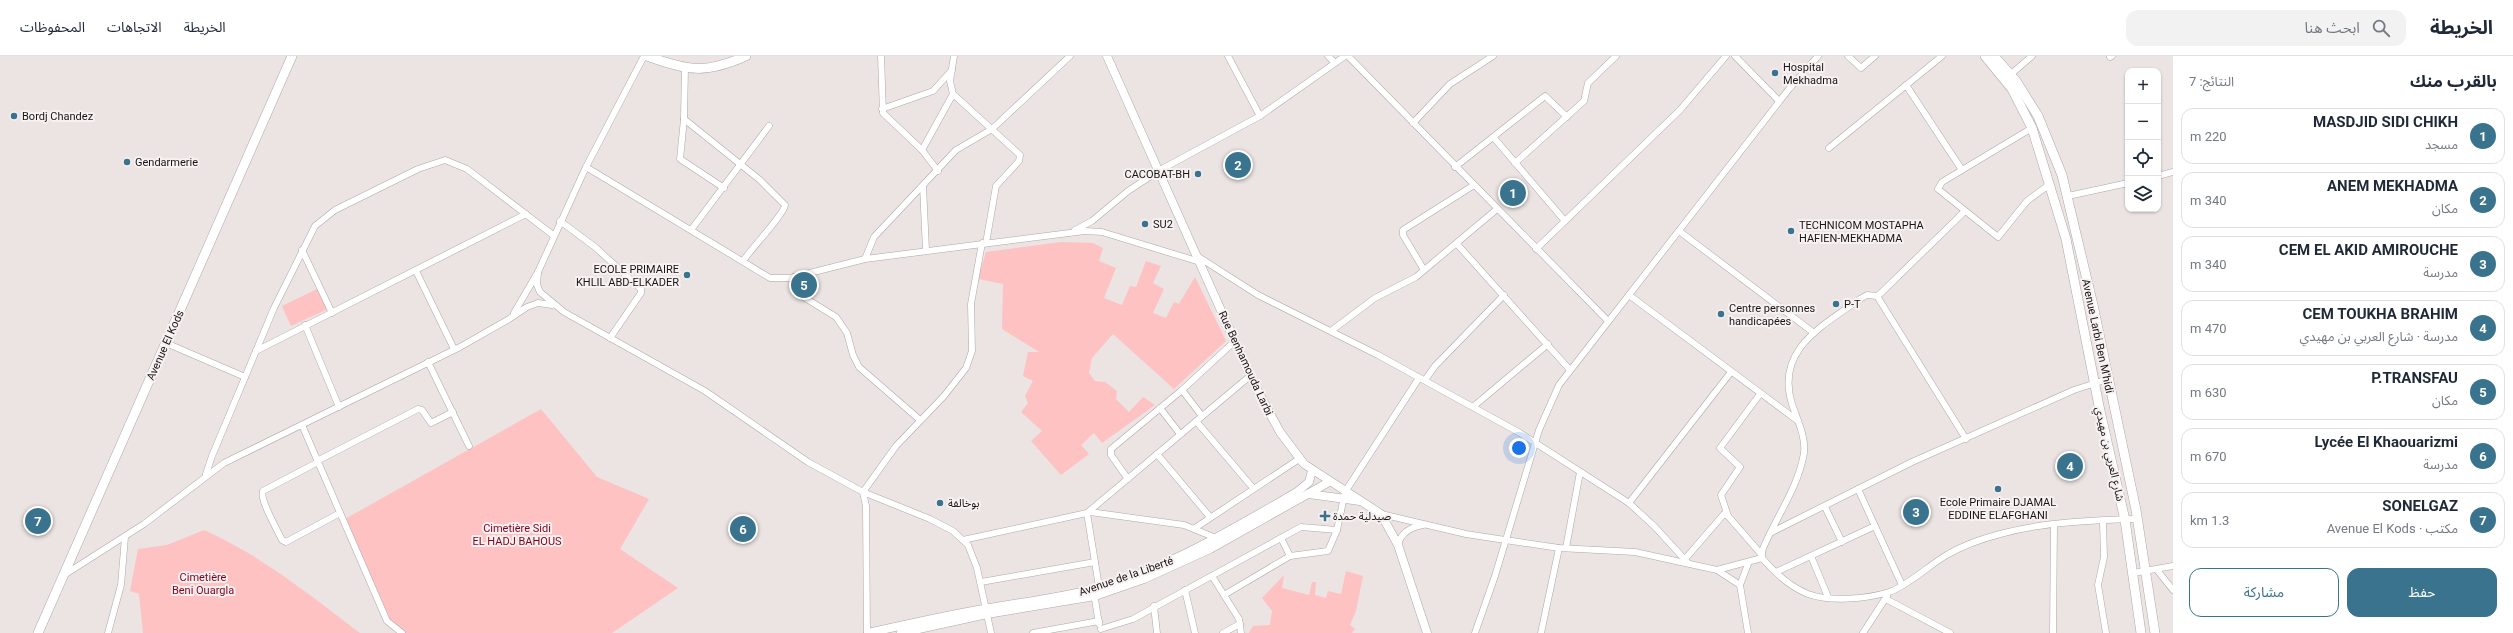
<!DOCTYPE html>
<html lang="ar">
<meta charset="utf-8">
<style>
:root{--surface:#fff;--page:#f2f2f3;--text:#1f2937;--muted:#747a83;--line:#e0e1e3;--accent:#3a738d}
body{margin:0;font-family:Roboto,"Noto Sans Arabic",sans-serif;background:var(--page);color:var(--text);direction:rtl}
.controls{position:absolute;right:12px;top:12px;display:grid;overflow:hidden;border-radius:8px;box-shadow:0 1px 3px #0004}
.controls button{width:36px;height:36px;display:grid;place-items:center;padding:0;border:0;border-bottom:1px solid var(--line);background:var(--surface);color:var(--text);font:20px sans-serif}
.you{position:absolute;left:1519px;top:392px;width:14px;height:14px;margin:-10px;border:3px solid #fff;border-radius:50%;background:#1a73e8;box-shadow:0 0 0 6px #1a73e833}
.badge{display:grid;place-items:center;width:26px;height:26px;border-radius:50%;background:var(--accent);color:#fff;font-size:13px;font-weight:700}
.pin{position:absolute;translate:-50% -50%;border:2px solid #fff;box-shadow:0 1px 4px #0006}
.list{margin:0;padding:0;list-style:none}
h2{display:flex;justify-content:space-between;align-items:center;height:52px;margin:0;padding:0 16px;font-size:17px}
h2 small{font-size:13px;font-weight:400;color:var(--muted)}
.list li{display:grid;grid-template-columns:26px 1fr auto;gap:12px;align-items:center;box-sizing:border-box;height:56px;margin:0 8px 8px;padding:0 8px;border:1px solid var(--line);border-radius:12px}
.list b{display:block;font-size:15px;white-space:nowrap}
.list p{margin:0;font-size:13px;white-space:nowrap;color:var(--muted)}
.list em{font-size:13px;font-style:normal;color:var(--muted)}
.actions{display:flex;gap:8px;padding:12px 16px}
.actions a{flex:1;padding:9px 0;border:1px solid var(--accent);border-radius:12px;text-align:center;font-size:14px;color:var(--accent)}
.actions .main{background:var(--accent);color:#fff}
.icon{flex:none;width:22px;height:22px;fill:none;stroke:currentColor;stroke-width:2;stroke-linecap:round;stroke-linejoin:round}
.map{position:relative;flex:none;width:2173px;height:577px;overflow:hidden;direction:ltr}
header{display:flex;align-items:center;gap:24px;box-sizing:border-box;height:56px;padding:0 20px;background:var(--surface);border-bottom:1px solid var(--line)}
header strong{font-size:19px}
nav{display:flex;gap:22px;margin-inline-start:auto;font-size:14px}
.search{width:280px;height:36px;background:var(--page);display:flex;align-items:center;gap:10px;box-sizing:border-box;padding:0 14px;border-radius:12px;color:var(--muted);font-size:15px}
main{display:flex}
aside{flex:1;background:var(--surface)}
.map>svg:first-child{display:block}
.green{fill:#fdc2c1}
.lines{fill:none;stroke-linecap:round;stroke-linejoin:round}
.minor-casing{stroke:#aea8a7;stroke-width:7}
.tertiary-casing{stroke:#aea8a7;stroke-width:9}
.secondary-casing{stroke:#aea8a7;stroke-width:10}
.minor{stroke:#fff;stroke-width:6}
.tertiary{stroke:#fff;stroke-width:8}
.secondary{stroke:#fff;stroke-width:9}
.poi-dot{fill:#3a738d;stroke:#f8f1f1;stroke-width:1.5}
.labels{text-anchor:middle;stroke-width:4;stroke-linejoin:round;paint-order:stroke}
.poi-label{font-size:11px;fill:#191616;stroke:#f8f1f1;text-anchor:start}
.street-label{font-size:11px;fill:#191616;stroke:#f8f1f1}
.park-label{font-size:11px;fill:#82001e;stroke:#f8f1f1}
</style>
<header>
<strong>الخريطة</strong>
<div class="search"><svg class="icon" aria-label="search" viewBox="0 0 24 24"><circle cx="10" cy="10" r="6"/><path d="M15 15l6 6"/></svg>ابحث هنا</div>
<nav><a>الخريطة</a><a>الاتجاهات</a><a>المحفوظات</a></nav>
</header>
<main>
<aside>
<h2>بالقرب منك<small>النتائج: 7</small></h2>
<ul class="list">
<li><span class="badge">1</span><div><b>MASDJID SIDI CHIKH</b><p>مسجد</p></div><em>220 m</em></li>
<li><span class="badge">2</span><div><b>ANEM MEKHADMA</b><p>مكان</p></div><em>340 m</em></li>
<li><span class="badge">3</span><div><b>CEM EL AKID AMIROUCHE</b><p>مدرسة</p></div><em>340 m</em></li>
<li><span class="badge">4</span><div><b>CEM TOUKHA BRAHIM</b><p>مدرسة · شارع العربي بن مهيدي</p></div><em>470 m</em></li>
<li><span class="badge">5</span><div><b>P.TRANSFAU</b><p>مكان</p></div><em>630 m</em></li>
<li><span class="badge">6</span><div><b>Lycée El Khaouarizmi</b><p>مدرسة</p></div><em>670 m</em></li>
<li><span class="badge">7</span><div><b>SONELGAZ</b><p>مكتب · Avenue El Kods</p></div><em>1.3 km</em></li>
</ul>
<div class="actions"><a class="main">حفظ</a><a>مشاركة</a></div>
</aside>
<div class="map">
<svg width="2173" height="577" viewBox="0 0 2173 577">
<rect width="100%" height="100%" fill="#ebe4e3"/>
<!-- green -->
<g class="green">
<path d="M1061 186 1093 187 1103 192 1099 205 1116 212 1104 242 1122 249 1130 230 1136 231 1146 205 1161 210 1153 227 1164 233 1153 257 1166 262 1174 246 1179 248 1195 221 1226 285 1174 333 1113 278 1092 302 1089 317 1095 325 1105 326 1117 335 1116 343 1129 356 1143 341 1155 349 1102 387 1094 377 1081 389 1089 398 1061 419 1031 385 1042 375 1021 356 1028 347 1025 340 1033 325 1023 320 1028 296H1039L1002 273 1003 228 978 223 986 196Z"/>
<path d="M319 232 328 253 291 270 282 250Z"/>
<path d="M541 353 597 421 649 443 620 493 678 532 612 577H405L392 568 345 463Z"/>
<path d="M204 474C262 500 310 539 360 577H143L139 538 130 535 138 493 167 489Z"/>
<path d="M1346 515 1363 520 1356 555 1350 569 1355 573 1352 577H1249L1253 570 1270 569 1272 555 1262 542 1284 519 1282 532 1309 539 1312 526H1316L1315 539 1326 542 1328 535 1341 538Z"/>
</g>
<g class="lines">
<defs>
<g id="minor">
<path d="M644 0 586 111 770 222H790L865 203 1085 175 1102 176 1200 206"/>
<path d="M881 0 883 57 922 94 938 115"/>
<path d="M954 0 950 25 953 38 1020 99 1019 105 996 130 986 187"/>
<path d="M1228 0 1260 60"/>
<path d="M1328 0 1335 7"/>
<path d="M1348 0 1608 265"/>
<path d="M1735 0 1779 45"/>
<path d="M1848 0 1861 12 1875 0"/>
<path d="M2110 1 2112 0"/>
<path d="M685 11 684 63 760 124 785 149C785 157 750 194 743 205"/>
<path d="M2010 19 2032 0"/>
<path d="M1906 29 1962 114"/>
<path d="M882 53 933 35 952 14"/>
<path d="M684 63 680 103 724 132"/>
<path d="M1413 67 1450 28 1493 0"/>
<path d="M2032 72 1942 126 1938 133 1998 181 2027 145 2050 128"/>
<path d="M1494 82 1565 165"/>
<path d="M1829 92 1942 0"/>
<path d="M922 94 953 38"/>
<path d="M1515 107 1584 45 1588 27 1616 0"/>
<path d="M1455 111 1545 40 1567 61"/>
<path d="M2158 120 2173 116"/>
<path d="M923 130 926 194"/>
<path d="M2068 140 2128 127"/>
<path d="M1965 155 1881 237 1877 240 1867 239 1860 243C1823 270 1775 293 1792 348 1797 363 1806 381 1804 397 1798 433 1775 462 1762 495V502C1774 516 1791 531 1808 538 1829 546 1867 543 1889 536 1904 532 1930 509 1945 500 1963 489 1984 482 2004 477 2045 466 2096 464 2137 463"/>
<path d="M560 165 595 191 641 233V237L610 282"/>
<path d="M691 174 769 70"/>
<path d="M1075 174 1092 165 1128 135 1160 114 1260 60 1345 0"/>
<path d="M1679 175 1814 277"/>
<path d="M1457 188 1570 314"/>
<path d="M1536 193 1680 54 1726 0"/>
<path d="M302 194 332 257"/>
<path d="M1197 200 1258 239 1378 299 1520 377 1629 447 1655 471 1688 507"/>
<path d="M865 203 874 181 956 94 992 73 1070 0"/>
<path d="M1424 214 1403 179V174L1474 129"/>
<path d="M416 215 454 293"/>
<path d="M538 216 537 229 540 236 564 256 705 335 808 406 863 436 930 463 953 475 968 489 977 512 991 577"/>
<path d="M794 221 793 231 797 237 836 261 847 277 853 299 859 311 920 364"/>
<path d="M1629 239 1798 365"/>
<path d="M1877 240 1966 383"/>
<path d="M514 257 538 216 586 111"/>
<path d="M305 269 339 351"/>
<path d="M1331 275 1375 242 1416 221 1497 153"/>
<path d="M166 287 245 321"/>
<path d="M256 295 526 158"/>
<path d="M428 306 469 390"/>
<path d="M1425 324 1435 310 1504 239"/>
<path d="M1182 334 1202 360"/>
<path d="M1474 350 1548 288"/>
<path d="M1160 352 1180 378"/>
<path d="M1196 365 1253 432"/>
<path d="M302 369 387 565 402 577"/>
<path d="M1157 398 1210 461"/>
<path d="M317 405 418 353 422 354 431 367 453 356"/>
<path d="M318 406 263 435C259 443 278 475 282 484L286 486 340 457"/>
<path d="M206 418 212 400 274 252 315 170 335 154 418 113 445 104 467 113 553 179"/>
<path d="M1128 423 1111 399V393L1182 334 1235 285"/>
<path d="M1858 433 1902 529"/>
<path d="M1629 447 1731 316"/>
<path d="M1825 451 1842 486"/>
<path d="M1090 456 1184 469 1216 482"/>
<path d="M1087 457 1099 531"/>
<path d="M1381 458 1466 478 1505 484 1559 492 1635 496 1717 514 1740 529"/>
<path d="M1728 460 1721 439 1740 411 1720 392 1760 338"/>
<path d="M2103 466 2104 501 2098 529 2106 577"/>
<path d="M1195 472 1299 403"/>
<path d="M1772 476 1912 406 2074 334 2108 323"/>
<path d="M1281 482 1290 500"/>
<path d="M963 484 1087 457 1250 320"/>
<path d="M1398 489C1401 476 1411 471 1423 469"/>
<path d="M1566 492 1580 416"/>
<path d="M1811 500 1828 541"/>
<path d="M1685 503 1724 458 1728 460 1761 498"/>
<path d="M1717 514 1762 502"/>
<path d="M2157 514 2173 534"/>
<path d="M1776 516 1875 470"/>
<path d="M2133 517 2173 510"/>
<path d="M64 519 144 468 224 407 460 291 509 263 527 251 538 247 552 249"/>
<path d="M1212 520 1239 563 1241 577"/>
<path d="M981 526 1095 506"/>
<path d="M1185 534 1195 577"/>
<path d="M1094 537 1099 568"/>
<path d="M1224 539 1290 500 1328 495 1337 474 1345 436 1419 322"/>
<path d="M1886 543 1950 577"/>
<path d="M1154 550 1157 577"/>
<path d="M1101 573 1133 563 1301 471 1337 474"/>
<path d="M108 577 121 529 125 481"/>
<path d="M867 577 866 450 863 436 896 390 944 340 966 312 972 295 971 248 982 187"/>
<path d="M1033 577 1099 565"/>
<path d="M1223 577 1240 568"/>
<path d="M1475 577 1495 520 1539 374 1559 329 1789 33 1818 0"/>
<path d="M1541 577 1559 492"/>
<path d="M1748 577 1740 529 1748 508"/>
<path d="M1863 577 1887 540"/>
<path d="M2053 577 2054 469"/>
</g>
<g id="tertiary">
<path d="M1107 0 1254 328 1280 376 1304 408 1381 458 1398 489 1427 577"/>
<path d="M1309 438 1360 445"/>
<path d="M868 577C908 568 948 559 989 552 1023 546 1059 542 1093 533 1167 513 1231 474 1297 436L1309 426 1312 415"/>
<path d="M901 577 987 558 1095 540 1144 523 1210 493 1329 426"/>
</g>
<g id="secondary">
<path d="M647 0C688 15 706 18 746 0"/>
<path d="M1985 0 2012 33 2032 72 2066 183 2100 355 2125 464 2141 577"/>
<path d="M1994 0 2016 25 2038 60 2062 119 2093 249 2136 454 2155 577"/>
<path d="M38 577 292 0"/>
</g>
</defs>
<!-- minor casing -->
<use href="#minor" class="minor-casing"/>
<!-- tertiary casing -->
<use href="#tertiary" class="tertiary-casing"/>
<!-- secondary casing -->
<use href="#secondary" class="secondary-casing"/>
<!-- minor -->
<use href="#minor" class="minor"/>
<!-- tertiary -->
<use href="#tertiary" class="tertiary"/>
<!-- secondary -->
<use href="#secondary" class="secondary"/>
</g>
<!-- markers -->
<g class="poi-dot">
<circle cx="1775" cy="17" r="4"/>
<circle cx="14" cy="60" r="4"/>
<circle cx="127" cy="106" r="4"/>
<circle cx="1198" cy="118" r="4"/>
<circle cx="1145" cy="168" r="4"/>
<circle cx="1791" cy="175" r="4"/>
<circle cx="687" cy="219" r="4"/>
<circle cx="1836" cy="248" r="4"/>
<circle cx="1721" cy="258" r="4"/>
<circle cx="1998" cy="433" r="4"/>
<circle cx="940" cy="447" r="4"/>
<path d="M1323 454h4v4h4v4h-4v4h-4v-4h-4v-4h4z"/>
</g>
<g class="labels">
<!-- poi labels -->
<g class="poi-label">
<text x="1783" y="15">Hospital<tspan x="1783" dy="13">Mekhadma</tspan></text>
<text x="22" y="64">Bordj Chandez</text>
<text x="135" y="110">Gendarmerie</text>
<text x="1190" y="122" text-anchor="end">CACOBAT-BH</text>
<text x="1153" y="172">SU2</text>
<text x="1799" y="173">TECHNICOM MOSTAPHA<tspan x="1799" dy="13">HAFIEN-MEKHADMA</tspan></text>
<text x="679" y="217" text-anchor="end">ECOLE PRIMAIRE<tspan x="679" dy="13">KHLIL ABD-ELKADER</tspan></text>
<text x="1844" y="252">P-T</text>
<text x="1729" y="256">Centre personnes<tspan x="1729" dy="13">handicapées</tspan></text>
<text x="1998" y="450" text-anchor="middle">Ecole Primaire DJAMAL<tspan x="1998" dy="13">EDDINE ELAFGHANI</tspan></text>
<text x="948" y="451">بوخالفة</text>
<text x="1333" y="464">صيدلية حمدة</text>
</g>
<!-- street labels -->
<g class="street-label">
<text transform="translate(2098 280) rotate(78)" y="4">Avenue Larbi Ben M'hidi</text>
<text transform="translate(165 289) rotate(-66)" y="4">Avenue El Kods</text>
<text transform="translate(1246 307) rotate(65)" y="4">Rue Benhamouda Larbi</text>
<text transform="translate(2110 398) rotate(77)" y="4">شارع العربي بن مهيدي</text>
<text transform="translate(1126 520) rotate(-19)" y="4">Avenue de la Liberté</text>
</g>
<!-- park labels -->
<g class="park-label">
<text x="517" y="476">Cimetière Sidi<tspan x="517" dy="13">EL HADJ BAHOUS</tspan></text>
<text x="203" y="525">Cimetière<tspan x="203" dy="13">Beni Ouargla</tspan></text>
</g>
</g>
</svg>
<div class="controls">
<button>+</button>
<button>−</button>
<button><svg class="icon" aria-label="locate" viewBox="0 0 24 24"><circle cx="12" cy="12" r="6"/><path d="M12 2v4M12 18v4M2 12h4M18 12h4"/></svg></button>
<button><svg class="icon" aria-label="layers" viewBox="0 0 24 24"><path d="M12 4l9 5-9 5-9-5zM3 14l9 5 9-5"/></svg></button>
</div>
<div class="you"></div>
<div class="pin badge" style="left:1513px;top:137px">1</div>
<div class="pin badge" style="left:1238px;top:109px">2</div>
<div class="pin badge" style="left:1916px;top:456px">3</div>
<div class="pin badge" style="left:2070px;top:410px">4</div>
<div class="pin badge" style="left:804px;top:229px">5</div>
<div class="pin badge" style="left:743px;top:473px">6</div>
<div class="pin badge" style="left:38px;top:465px">7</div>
</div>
</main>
